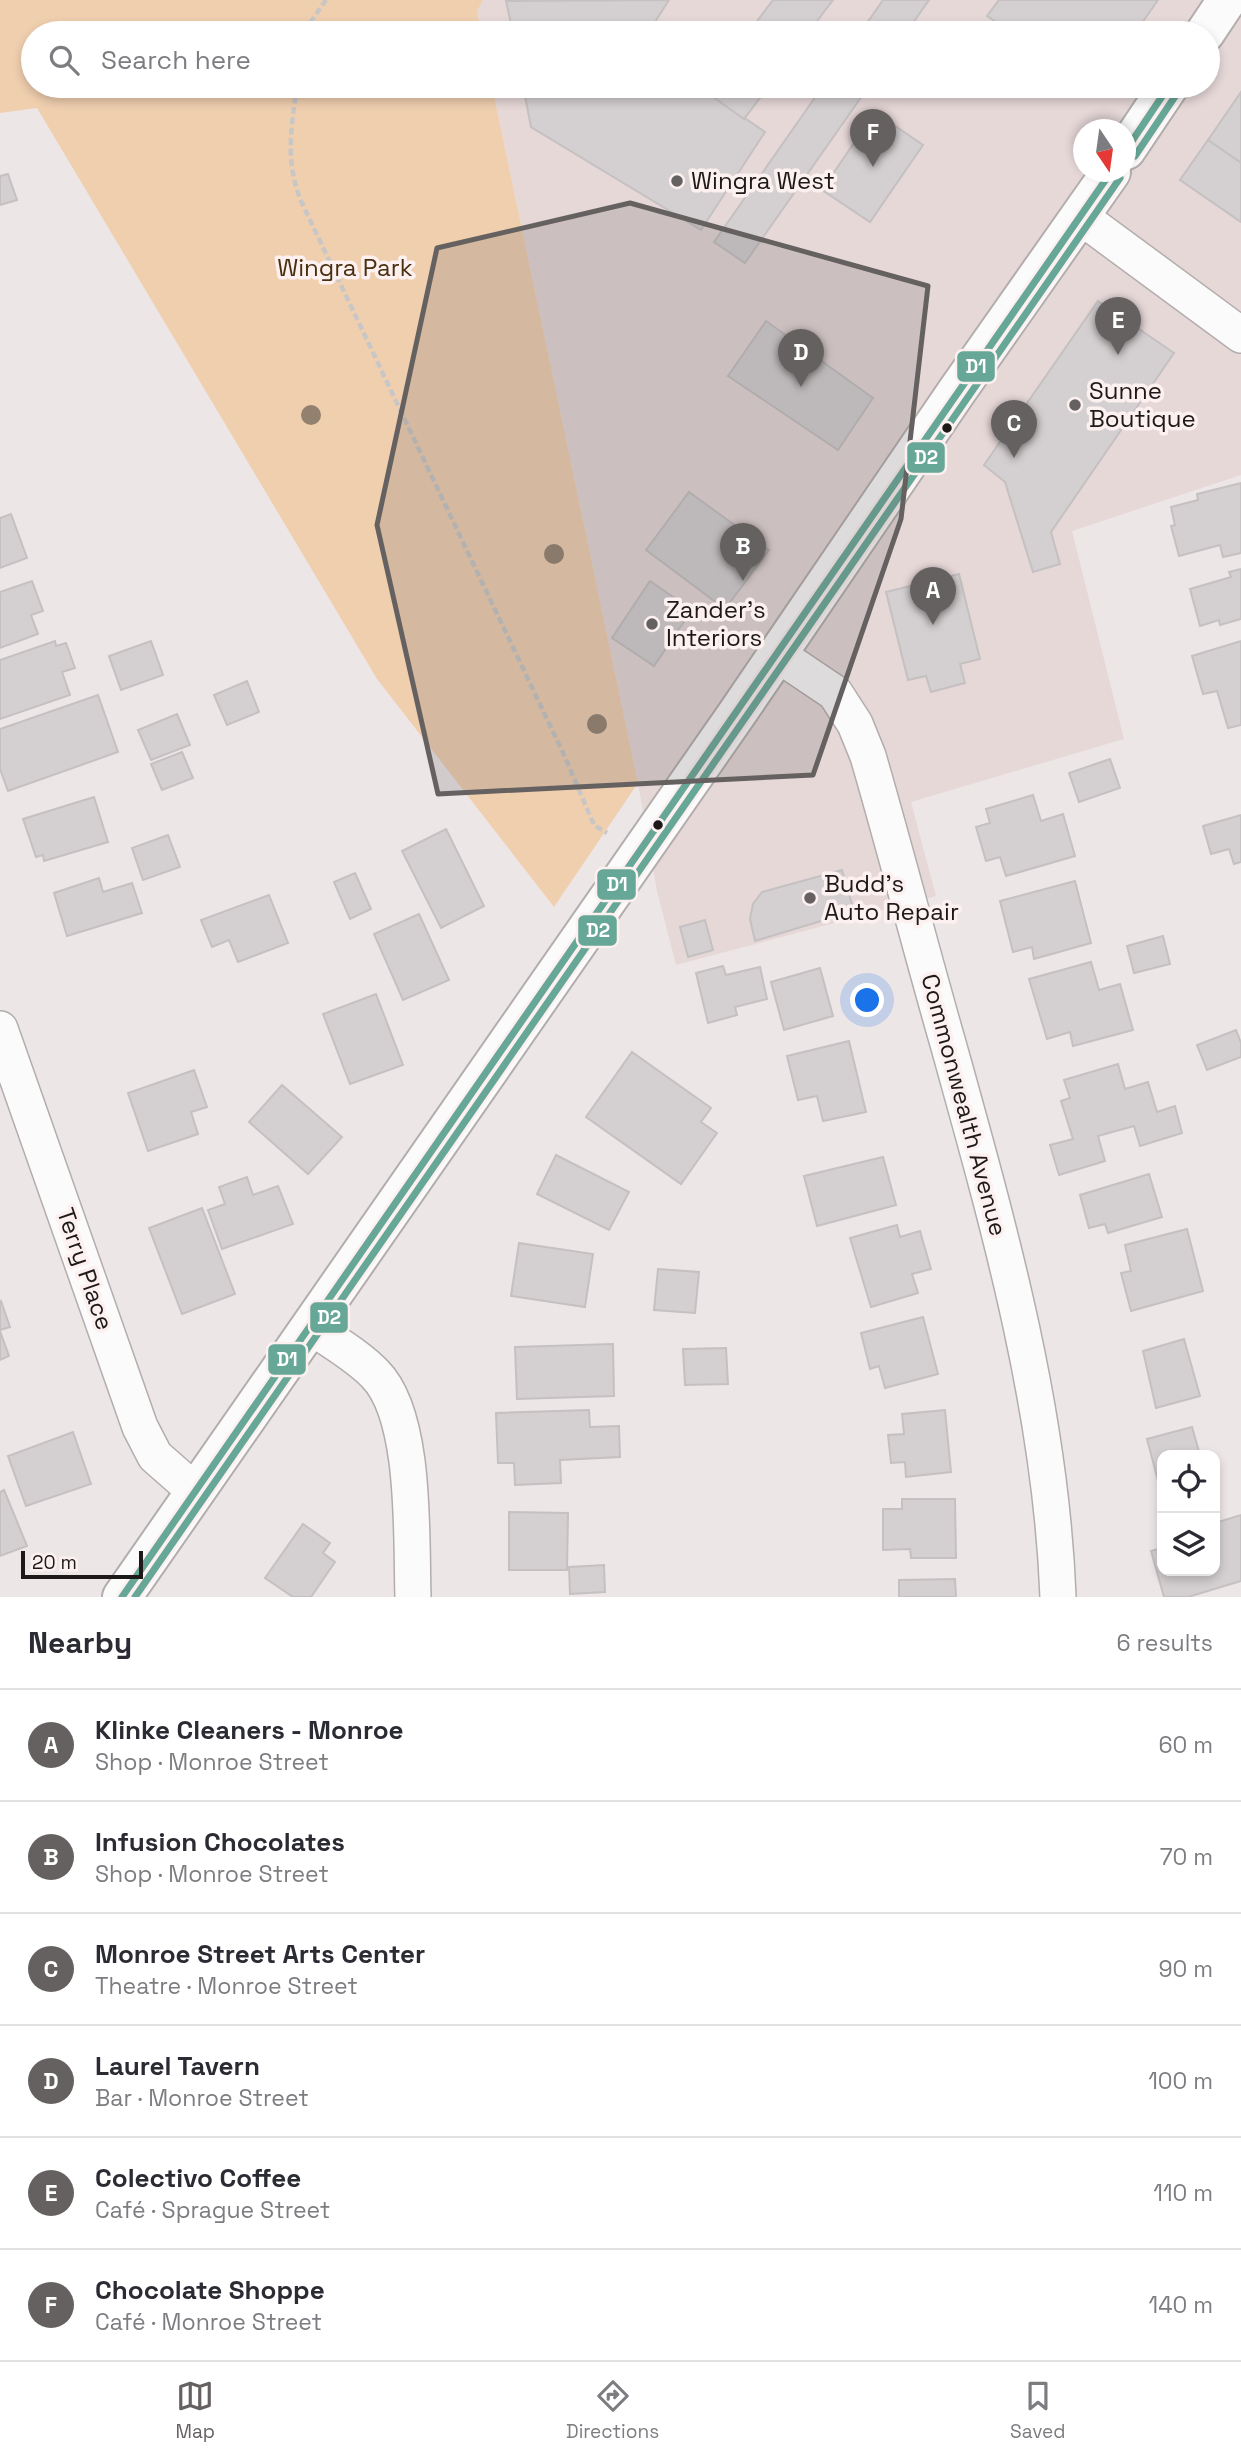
<!DOCTYPE html>
<meta charset="utf-8">
<style>
:root{--surface:#fff;--page:#f2f2f3;--text:#2b2b33;--muted:#7c7c81;--line:#e1e1e2;--accent:#666161}
body{margin:0;font-family:"Space Grotesk",sans-serif;background:var(--page);color:var(--text)}
.controls{position:absolute;right:21px;bottom:21px;display:grid;overflow:hidden;border-radius:14px;box-shadow:0 4px 10px #0003}
.controls button{width:63px;height:63px;display:grid;place-items:center;padding:0;border:0;border-bottom:2px solid var(--line);background:var(--surface);color:var(--text);font:35px sans-serif}
.compass{position:absolute;left:1073px;top:119px;width:63px;height:63px;border-radius:50%;background:var(--surface);box-shadow:0 4px 10px #0003;rotate:167deg}
.scale{position:absolute;left:21px;bottom:18px;width:122px;box-sizing:border-box;padding-left:7px;border:4px solid #1e1919;border-top:0;font-size:19px;line-height:24px;white-space:nowrap;color:#1e1919;-webkit-text-stroke:5px #fdf0f0;paint-order:stroke}
.you{position:absolute;left:868px;top:1001px;width:24px;height:24px;margin:-18px;border:5px solid #fff;border-radius:50%;background:#1a73e8;box-shadow:0 0 0 10px #1a73e833}
.badge{display:grid;place-items:center;width:46px;height:46px;border-radius:50%;background:var(--accent);color:#fff;font-size:23px;font-weight:700}
.pin{position:absolute;translate:-50% -58px;filter:drop-shadow(0 2px 4px #0008)}
.pin::after{content:'';position:absolute;top:37px;width:24px;height:21px;background:inherit;clip-path:polygon(0 0,100% 0,50% 100%)}
.list{margin:0;padding:0;list-style:none}
h2{display:flex;justify-content:space-between;align-items:center;height:91px;margin:0;padding:0 28px;font-size:30px}
h2 small{font-size:23px;font-weight:400;color:var(--muted)}
.list li{display:grid;grid-template-columns:46px 1fr auto;gap:21px;align-items:center;box-sizing:border-box;height:112px;padding:0 28px;border-top:2px solid var(--line)}
.list b{display:block;font-size:26px;white-space:nowrap}
.list p{margin:0;font-size:23px;white-space:nowrap;color:var(--muted)}
.list em{font-size:23px;font-style:normal;color:var(--muted)}
.icon{flex:none;width:38px;height:38px;fill:none;stroke:currentColor;stroke-width:2;stroke-linecap:round;stroke-linejoin:round}
.map{position:relative;flex:none;width:1241px;height:1597px;overflow:hidden}
.search{position:absolute;background:var(--surface);box-shadow:0 4px 10px #0003;left:21px;right:21px;top:21px;height:77px;display:flex;align-items:center;gap:18px;box-sizing:border-box;padding:0 24px;border-radius:38px;color:var(--muted);font-size:26px}
.sheet{height:763px;background:var(--surface)}
nav{display:flex;justify-content:space-around;align-items:center;box-sizing:border-box;height:98px;border-top:2px solid var(--line);background:var(--surface);font-size:19px;color:var(--muted)}
nav a{display:grid;justify-items:center;gap:4px}
nav .on{color:var(--accent)}
.map>svg:first-child{display:block}
.built{fill:#e7d8d8;fill-rule:evenodd}
.green{fill:#f0cfaf}
.building{fill:#d4cfd0;stroke:#c5c0c1;stroke-width:2}
.lines{fill:none;stroke-linecap:round;stroke-linejoin:round}
.minor-casing{stroke:#b3adad;stroke-width:38}
.secondary-casing{stroke:#b3adad;stroke-width:42}
.path{stroke:#c9c6c6;stroke-width:4.5;stroke-dasharray:7 3.5;stroke-linecap:butt}
.minor{stroke:#fcfbfb;stroke-width:35}
.secondary{stroke:#fcfbfb;stroke-width:38}
.bus-1-casing{stroke:#fdf0f0;stroke-width:12}
.bus-2-casing{stroke:#fdf0f0;stroke-width:12}
.bus-1{stroke:#67a797;stroke-width:7}
.bus-2{stroke:#67a797;stroke-width:7}
.tree{fill:#93816f}
.marked{fill:#666161;fill-opacity:0.2;stroke:#666161;stroke-width:5;stroke-linejoin:round}
.poi-dot{fill:#666161;stroke:#fdf0f0;stroke-width:2.5}
.bus-dot{fill:#1e1919;stroke:#fdf0f0;stroke-width:2.5}
.labels{text-anchor:middle;stroke-width:7;stroke-linejoin:round;paint-order:stroke}
.poi-label{font-size:24px;fill:#1e1919;stroke:#fdf0f0;text-anchor:start}
.park-label{font-size:24px;fill:#492f0e;stroke:#fdf0f0}
.street-label{font-size:24px;fill:#1e1919;stroke:#fdf0f0}
.line-badge{stroke:#fdf0f0;stroke-width:2.5}
.badge-label{font-size:19px;text-anchor:middle;font-weight:bold;fill:#fff}
</style>
<div class="map">
<svg width="1241" height="1597" viewBox="0 0 1241 1597">
<rect width="100%" height="100%" fill="#ede6e6"/>
<!-- built -->
<path class="built" d="M483 0H1241V475L1072 531 1124 739 911 802 936 896 676 965 657 891 638 783 492 86H1208V33H482L477 12ZM1084 130H1126V172H1084Z"/>
<!-- green -->
<path class="green" d="M0 0H483L477 12 482 33H33V86H492L638 783 554 907 377 679 37 108 0 113Z"/>
<!-- building -->
<g class="building">
<path d="M669 0 648 33H513L506 1Z"/>
<path d="M773 0H833L808 33H748Z"/>
<path d="M883 0H929L906 33H860Z"/>
<path d="M999 0H1158L1135 33H1013L987 16Z"/>
<path d="M523 86H698L765 132 701 230 531 127Z"/>
<path d="M709 86H769L744 119 705 91Z"/>
<path d="M823 86H869L745 263 714 242Z"/>
<path d="M1241 92V163L1208 140Z"/>
<path d="M875 112 923 145 870 222 822 190Z"/>
<path d="M1208 140 1241 163V222L1180 180Z"/>
<path d="M8 174 17 200 0 205V176Z"/>
<path d="M1098 301 1174 353 1051 532 1060 564 1033 572 1005 482 984 465Z"/>
<path d="M766 321 873 398 838 450 728 376Z"/>
<path d="M1241 483V553L1223 557 1220 545 1179 556 1171 526 1175 525 1171 507 1198 500 1197 494Z"/>
<path d="M689 492 769 550 725 609 646 550Z"/>
<path d="M11 514 27 558 0 568V518Z"/>
<path d="M1241 569V619L1220 625 1219 620 1200 626 1190 589 1231 577 1229 572Z"/>
<path d="M959 574 980 659 960 664 965 683 931 692 926 676 908 680 886 592Z"/>
<path d="M32 581 43 611 31 615 38 634 0 648V592Z"/>
<path d="M650 581 692 610 654 666 612 638Z"/>
<path d="M55 641 56 646 66 643 75 668 62 672 70 695 0 719V660Z"/>
<path d="M151 641 163 675 121 690 109 656Z"/>
<path d="M1241 641V725L1228 728 1217 691 1203 694 1192 656Z"/>
<path d="M247 681 259 712 227 725 214 695Z"/>
<path d="M98 695 118 752 8 791 0 769V729Z"/>
<path d="M177 714 190 745 151 760 138 730Z"/>
<path d="M182 752 193 778 162 790 151 764Z"/>
<path d="M1110 759 1120 788 1079 802 1069 773Z"/>
<path d="M1033 795 1041 821 1063 814 1075 856 1006 876 1000 857 986 861 976 827 990 823 986 809Z"/>
<path d="M94 797 108 842 44 861 43 855 36 857 23 819Z"/>
<path d="M1241 815V862L1234 864 1229 849 1211 854 1203 826Z"/>
<path d="M446 829 484 906 441 928 402 851Z"/>
<path d="M168 835 180 867 143 880 132 848Z"/>
<path d="M842 870 854 911 755 941 750 919 753 904 762 892Z"/>
<path d="M355 873 371 909 350 919 334 882Z"/>
<path d="M99 878 103 892 132 883 142 913 67 936 54 893Z"/>
<path d="M1075 881 1091 943 1034 959 1032 947 1013 952 1000 901Z"/>
<path d="M269 895 288 943 238 962 229 940 212 947 201 920Z"/>
<path d="M419 914 449 980 403 1000 374 934Z"/>
<path d="M705 920 713 950 688 957 680 927Z"/>
<path d="M1163 936 1170 964 1134 973 1127 946Z"/>
<path d="M1091 962 1099 990 1120 984 1133 1030 1073 1046 1070 1032 1047 1039 1029 979Z"/>
<path d="M723 966 726 975 760 967 767 999 735 1007 737 1015 708 1023 696 973Z"/>
<path d="M820 968 833 1016 784 1030 771 982Z"/>
<path d="M376 994 403 1065 350 1084 323 1014Z"/>
<path d="M1236 1030 1241 1043V1057L1207 1070 1197 1045Z"/>
<path d="M849 1041 866 1112 823 1121 817 1096 798 1100 787 1056Z"/>
<path d="M632 1052 711 1108 701 1122 717 1133 681 1184 586 1117Z"/>
<path d="M1118 1064 1125 1089 1148 1082 1157 1112 1175 1106 1182 1133 1140 1146 1134 1126 1098 1136 1105 1161 1059 1175 1050 1145 1073 1139 1061 1101 1070 1098 1064 1080Z"/>
<path d="M194 1070 207 1107 191 1112 198 1134 148 1151 128 1093Z"/>
<path d="M282 1085 342 1137 308 1174 249 1122Z"/>
<path d="M556 1155 629 1192 609 1230 537 1194Z"/>
<path d="M883 1157 896 1205 817 1226 804 1176Z"/>
<path d="M1149 1174 1162 1217 1108 1233 1105 1224 1089 1228 1080 1195Z"/>
<path d="M247 1177 253 1195 278 1186 293 1224 222 1249 208 1210 225 1204 219 1187Z"/>
<path d="M202 1208 235 1294 182 1314 149 1228Z"/>
<path d="M897 1225 900 1237 920 1231 931 1269 912 1274 918 1293 871 1307 850 1238Z"/>
<path d="M1187 1229 1203 1291 1131 1311 1121 1273 1131 1271 1125 1245Z"/>
<path d="M519 1243 593 1254 585 1307 511 1296Z"/>
<path d="M658 1269 699 1272 695 1313 654 1310Z"/>
<path d="M1 1301 10 1327 0 1330V1302Z"/>
<path d="M923 1317 938 1374 885 1388 879 1366 870 1369 861 1333Z"/>
<path d="M0 1331 9 1356 0 1360Z"/>
<path d="M1184 1339 1200 1396 1156 1408 1143 1351Z"/>
<path d="M613 1344 614 1396 517 1399 515 1347Z"/>
<path d="M726 1348 728 1384 685 1385 683 1349Z"/>
<path d="M589 1410 590 1427 619 1426 620 1457 560 1460 561 1483 515 1485 514 1463H498L496 1413Z"/>
<path d="M945 1410 951 1472 906 1477 905 1462 891 1463 888 1435 904 1434 902 1414Z"/>
<path d="M1192 1427 1200 1455H1162V1496L1147 1439Z"/>
<path d="M73 1432 91 1484 26 1506 8 1456Z"/>
<path d="M4 1490 27 1546 0 1556V1492Z"/>
<path d="M902 1499H955L956 1558H911L910 1549 883 1550V1509H902Z"/>
<path d="M509 1512 568 1513 567 1570H509Z"/>
<path d="M1241 1515V1581L1188 1597H1164L1151 1551 1162 1548V1571H1215V1523Z"/>
<path d="M303 1524 330 1543 323 1553 335 1562 311 1597H293L265 1578Z"/>
<path d="M604 1565 605 1592 570 1594 569 1567Z"/>
<path d="M955 1579 956 1597H899V1580Z"/>
</g>
<g class="lines">
<defs>
<g id="minor">
<path d="M1081 217 1241 335"/>
<path d="M777 654 835 693 855 724 868 756C896 852 921 950 949 1047 999 1227 1051 1409 1058 1597"/>
<path d="M0 1029 140 1427 155 1456 196 1492"/>
<path d="M310 1326C331 1341 357 1355 375 1374 417 1416 411 1539 413 1597"/>
</g>
<g id="secondary">
<path d="M1205 33 1227 0"/>
<path d="M1126 150 1169 86"/>
<path d="M122 1597 736 715 957 391 1111 172"/>
</g>
</defs>
<!-- minor casing -->
<use href="#minor" class="minor-casing"/>
<!-- secondary casing -->
<use href="#secondary" class="secondary-casing"/>
<!-- path -->
<g class="path">
<path d="M308 33 310 23 326 0"/>
<path d="M297 86C291 128 285 161 301 201L565 757 594 825 607 833"/>
</g>
<!-- minor -->
<use href="#minor" class="minor"/>
<!-- secondary -->
<use href="#secondary" class="secondary"/>
<defs>
<g id="bus-1">
<path d="M1126 150 1169 86"/>
<path d="M122 1597 1111 172"/>
</g>
<g id="bus-2">
<path d="M1135 156 1178 92"/>
<path d="M135 1597 1120 178"/>
</g>
</defs>
<!-- bus-1 casing -->
<use href="#bus-1" class="bus-1-casing"/>
<!-- bus-2 casing -->
<use href="#bus-2" class="bus-2-casing"/>
<!-- bus-1 -->
<use href="#bus-1" class="bus-1"/>
<!-- bus-2 -->
<use href="#bus-2" class="bus-2"/>
</g>
<!-- trees -->
<g class="tree">
<circle cx="311" cy="415" r="10"/>
<circle cx="554" cy="554" r="10"/>
<circle cx="597" cy="724" r="10"/>
</g>
<!-- marked area -->
<path class="marked" d="M630 203 928 286 901 519 813 775 438 794 377 525 437 248Z"/>
<!-- markers -->
<g class="poi-dot">
<circle cx="677" cy="181" r="7"/>
<circle cx="1075" cy="405" r="7"/>
<circle cx="652" cy="624" r="7"/>
<circle cx="810" cy="898" r="7"/>
</g>
<g class="bus-dot">
<circle cx="947" cy="428" r="6"/>
<circle cx="658" cy="825" r="6"/>
</g>
<g class="labels">
<!-- poi labels -->
<g class="poi-label">
<text x="691" y="189">Wingra West</text>
<text x="1089" y="399">Sunne<tspan x="1089" dy="28">Boutique</tspan></text>
<text x="666" y="618">Zander's<tspan x="666" dy="28">Interiors</tspan></text>
<text x="824" y="892">Budd's<tspan x="824" dy="28">Auto Repair</tspan></text>
</g>
<!-- park labels -->
<g class="park-label">
<text x="345" y="276">Wingra Park</text>
</g>
<!-- street labels -->
<g class="street-label">
<text transform="translate(964 1105) rotate(75)" y="8">Commonwealth Avenue</text>
<text transform="translate(85 1269) rotate(71)" y="8">Terry Place</text>
</g>
</g>
<g class="line-badge">
<rect x="956" y="350" width="40" height="33" rx="7" fill="#67a797"/>
<rect x="906" y="441" width="40" height="33" rx="7" fill="#67a797"/>
<rect x="596" y="868" width="41" height="33" rx="7" fill="#67a797"/>
<rect x="577" y="914" width="41" height="33" rx="7" fill="#67a797"/>
<rect x="309" y="1301" width="40" height="33" rx="7" fill="#67a797"/>
<rect x="267" y="1343" width="40" height="33" rx="7" fill="#67a797"/>
</g>
<g class="badge-label">
<text x="976" y="373">D1</text>
<text x="926" y="464">D2</text>
<text x="617" y="891">D1</text>
<text x="598" y="937">D2</text>
<text x="329" y="1324">D2</text>
<text x="287" y="1366">D1</text>
</g>
</svg>
<div class="controls">
<button><svg class="icon" aria-label="locate" viewBox="0 0 24 24"><circle cx="12" cy="12" r="6"/><path d="M12 2v4M12 18v4M2 12h4M18 12h4"/></svg></button>
<button><svg class="icon" aria-label="layers" viewBox="0 0 24 24"><path d="M12 4l9 5-9 5-9-5zM3 14l9 5 9-5"/></svg></button>
</div>
<svg class="compass" viewBox="-18 -18 36 36"><path d="M0-13l5 13h-10z" fill="#e53935"/><path d="M0 13l5-13h-10z" fill="#7c7c81"/></svg>
<div class="scale">20 m</div>
<div class="you"></div>
<div class="pin badge" style="left:933px;top:625px">A</div>
<div class="pin badge" style="left:743px;top:581px">B</div>
<div class="pin badge" style="left:1014px;top:458px">C</div>
<div class="pin badge" style="left:801px;top:387px">D</div>
<div class="pin badge" style="left:1118px;top:355px">E</div>
<div class="pin badge" style="left:873px;top:167px">F</div>
<div class="search"><svg class="icon" aria-label="search" viewBox="0 0 24 24"><circle cx="10" cy="10" r="6"/><path d="M15 15l6 6"/></svg>Search here</div>
</div>
<section class="sheet">
<h2>Nearby<small>6 results</small></h2>
<ul class="list">
<li><span class="badge">A</span><div><b>Klinke Cleaners - Monroe</b><p>Shop · Monroe Street</p></div><em>60 m</em></li>
<li><span class="badge">B</span><div><b>Infusion Chocolates</b><p>Shop · Monroe Street</p></div><em>70 m</em></li>
<li><span class="badge">C</span><div><b>Monroe Street Arts Center</b><p>Theatre · Monroe Street</p></div><em>90 m</em></li>
<li><span class="badge">D</span><div><b>Laurel Tavern</b><p>Bar · Monroe Street</p></div><em>100 m</em></li>
<li><span class="badge">E</span><div><b>Colectivo Coffee</b><p>Café · Sprague Street</p></div><em>110 m</em></li>
<li><span class="badge">F</span><div><b>Chocolate Shoppe</b><p>Café · Monroe Street</p></div><em>140 m</em></li>
</ul>
</section>
<nav>
<a class="on"><svg class="icon" aria-label="map" viewBox="0 0 24 24"><path d="M3 6l6-2 6 2 6-2v14l-6 2-6-2-6 2zM9 4v14M15 6v14"/></svg>Map</a>
<a><svg class="icon" aria-label="directions" viewBox="0 0 24 24"><path d="M12 3l9 9-9 9-9-9zM9 14v-3h6M13 9l2 2-2 2"/></svg>Directions</a>
<a><svg class="icon" aria-label="saved" viewBox="0 0 24 24"><path d="M7 4h10v16l-5-4-5 4z"/></svg>Saved</a>
</nav>
